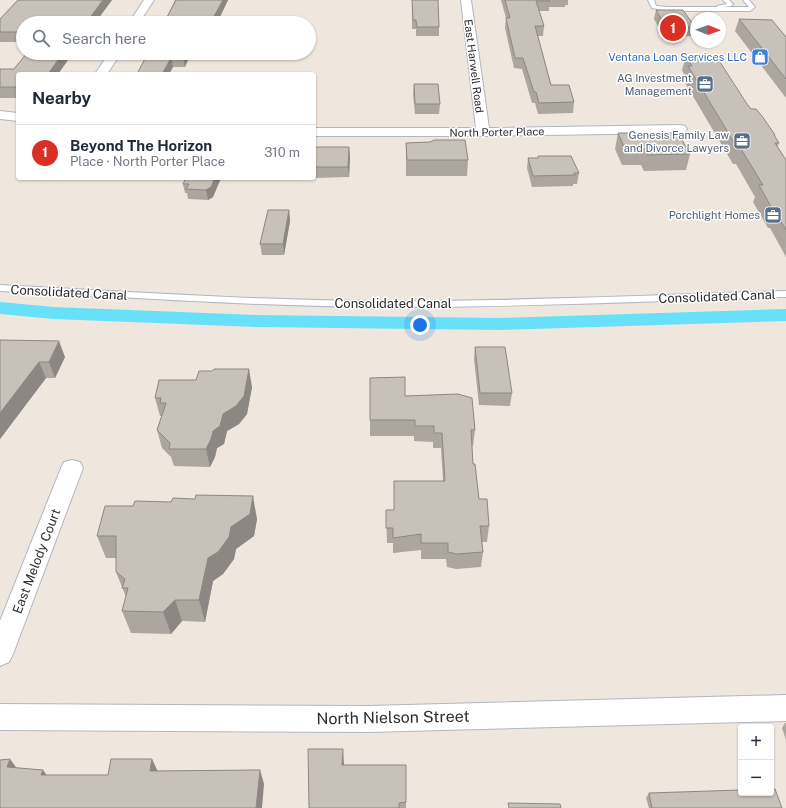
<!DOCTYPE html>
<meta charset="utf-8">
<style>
:root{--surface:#fff;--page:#f6f6f7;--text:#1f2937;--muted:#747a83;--line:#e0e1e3;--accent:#d93025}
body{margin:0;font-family:"Public Sans",sans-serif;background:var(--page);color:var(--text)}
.controls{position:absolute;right:12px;bottom:12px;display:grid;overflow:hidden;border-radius:4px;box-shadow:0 1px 3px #0004}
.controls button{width:36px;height:36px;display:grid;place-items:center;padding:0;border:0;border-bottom:1px solid var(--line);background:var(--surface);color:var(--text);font:20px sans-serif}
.compass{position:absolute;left:690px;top:12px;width:36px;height:36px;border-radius:50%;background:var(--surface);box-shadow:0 1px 3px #0004;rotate:91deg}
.you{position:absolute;left:420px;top:325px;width:14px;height:14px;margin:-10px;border:3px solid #fff;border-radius:50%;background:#1a73e8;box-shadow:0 0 0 6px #1a73e833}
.badge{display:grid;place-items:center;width:26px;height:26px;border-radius:50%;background:var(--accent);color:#fff;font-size:13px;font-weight:700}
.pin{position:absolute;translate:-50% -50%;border:2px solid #fff;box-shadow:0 1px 4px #0006}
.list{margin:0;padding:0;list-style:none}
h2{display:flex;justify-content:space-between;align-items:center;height:52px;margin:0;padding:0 16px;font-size:17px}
h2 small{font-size:13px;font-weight:400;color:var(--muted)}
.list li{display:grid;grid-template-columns:26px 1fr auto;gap:12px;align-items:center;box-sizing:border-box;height:56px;padding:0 16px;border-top:1px solid var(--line)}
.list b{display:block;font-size:15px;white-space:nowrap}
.list p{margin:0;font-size:13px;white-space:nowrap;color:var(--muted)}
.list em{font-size:13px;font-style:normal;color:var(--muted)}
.icon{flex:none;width:22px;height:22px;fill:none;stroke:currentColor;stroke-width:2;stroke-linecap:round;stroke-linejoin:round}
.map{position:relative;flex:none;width:786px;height:808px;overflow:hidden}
.search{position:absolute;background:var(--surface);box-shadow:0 1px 3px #0004;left:16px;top:16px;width:300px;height:44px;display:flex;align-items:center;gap:10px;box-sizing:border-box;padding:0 14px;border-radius:22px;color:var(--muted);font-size:15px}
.panel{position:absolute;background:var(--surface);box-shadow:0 1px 3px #0004;left:16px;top:72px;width:300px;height:108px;border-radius:4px}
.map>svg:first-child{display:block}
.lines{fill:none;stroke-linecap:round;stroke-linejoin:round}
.canal{fill:#69e0f9;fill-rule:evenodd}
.lane-casing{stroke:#b2b6c1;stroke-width:2}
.street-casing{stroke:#b2b6c1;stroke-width:2}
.lane{fill:#fff;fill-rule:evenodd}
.street{fill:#fff;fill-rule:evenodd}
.wall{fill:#aca69f}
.shaded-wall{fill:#8c8782}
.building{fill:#c8c1b9;stroke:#8c8782}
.labels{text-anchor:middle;stroke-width:3;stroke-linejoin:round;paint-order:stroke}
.far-shop-label{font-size:11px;fill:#366cbe;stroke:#fff;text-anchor:end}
.far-street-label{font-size:11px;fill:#2d2d2d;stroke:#fff}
.far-service-label{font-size:11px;fill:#4e5e75;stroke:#fff;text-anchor:end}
.street-label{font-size:13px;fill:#2d2d2d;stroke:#fff}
.near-street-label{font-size:16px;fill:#2d2d2d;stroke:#fff}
</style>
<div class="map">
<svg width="786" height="808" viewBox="0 0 786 808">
<rect width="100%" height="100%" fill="#efe6de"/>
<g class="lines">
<!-- canal -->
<path class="canal" d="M0 302 54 307 256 315 500 318 786 309V321L500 330 256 327 54 319 0 314Z"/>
<defs>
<g id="lane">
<path d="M648 0H654L656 6 668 7H717V6L727 4 723 0H729L733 4 731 6 724 7H749L743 0H749L755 7 750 11H668L652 8Z"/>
<path d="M0 285C131 292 263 301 395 301 525 301 656 295 786 291V297C656 301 525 307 395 307 263 307 131 297 0 291Z"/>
</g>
<g id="street">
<path d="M144 0H154L139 23H129Z"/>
<path d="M461 0H471L489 128 680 125 685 126 687 129 685 132 680 133 483 136H314V128H476Z"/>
<path d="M109 53H121L107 74H95Z"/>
<path d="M0 111 18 113V121L0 119Z"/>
<path d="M72 460 80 462 83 468 13 654 9 662 0 666V621L61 468 64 462Z"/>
<path d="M786 695V721L368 732 0 730V704L368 706Z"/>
</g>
</defs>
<!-- lane casing -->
<use href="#lane" class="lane-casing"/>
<!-- street casing -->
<use href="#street" class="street-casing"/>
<!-- lane -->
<use href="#lane" class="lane"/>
<!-- street -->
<use href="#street" class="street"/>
</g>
<!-- wall -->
<g class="wall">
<path d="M18 0H112L95 23H23V42H0V19Z"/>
<path d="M175 0H228L217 23H164Z"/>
<path d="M412 0 439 27V36H416V29H412Z"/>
<path d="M501 0H568V5H565V7H549V11H539L544 26 543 36H538L551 85 574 102 573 113 538 114 535 103H532L522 69 514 68 505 28 506 18Z"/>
<path d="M656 10 695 27 692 36 664 37 654 19Z"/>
<path d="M739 19 786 37V98L735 31Z"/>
<path d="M73 53 58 74H18V98H0V69H14Z"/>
<path d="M148 53H195L192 60H188L185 67H173L169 74H137Z"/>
<path d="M686 56 747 104 775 135V137L779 143 777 147 786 160V257L770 228H768L753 202 755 197 736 164H733L684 81 685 76 682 70Z"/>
<path d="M414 84 440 104 439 114H415L413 94Z"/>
<path d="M618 133 690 154 686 170 644 171 641 165H622L615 149Z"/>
<path d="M406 143 468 160 467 176H406Z"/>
<path d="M314 147H349L350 158 349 177 314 178Z"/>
<path d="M538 156 579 173 577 184H573V186L532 187 527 168 528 158H538Z"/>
<path d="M221 178 213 197 208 200 188 199 187 193H185L183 184Z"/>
<path d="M289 210 290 221 284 255H262L260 244Z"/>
<path d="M0 340 65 357 55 378H46L0 439Z"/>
<path d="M475 347 512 393 510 406 479 405 474 359Z"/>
<path d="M252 387 247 414 239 424 227 431 224 444 217 448 215 457 210 467 174 466 171 457 162 448 157 430 162 416H160L155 398Z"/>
<path d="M405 396 475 430 473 446H472L473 464 479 499 489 526 487 542H482L483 552 481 567 456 569 447 567 446 559H421V550L393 553V543H387L386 510H394L443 481 441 448H433V442L414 441V436H370V420Z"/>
<path d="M257 519 254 536 236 549 234 559 223 574 213 581 205 622 182 621 171 634 131 633 122 611 126 597 116 572V558H106L97 536Z"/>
<path d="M785 723H786V740L782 728Z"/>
<path d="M344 765H406V808H309Z"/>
<path d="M649 793 782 808H649L646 798Z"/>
</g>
<!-- shaded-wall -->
<g class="shaded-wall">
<path d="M103 0H112L95 23H86Z"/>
<path d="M223 0H228L217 23H214L213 18Z"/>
<path d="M205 18 206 23H203Z"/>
<path d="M63 53H73L58 74H48Z"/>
<path d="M185 53H187L188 60 185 67 183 58Z"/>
<path d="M191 53H195L192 60Z"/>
<path d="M171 58 173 67 169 74H162Z"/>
<path d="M349 147 350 158 349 177 348 167Z"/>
<path d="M215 178H221L213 197 208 200 206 190Z"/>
<path d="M289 210 290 221 284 255 283 244Z"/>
<path d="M59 341 65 357 55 378 49 362Z"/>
<path d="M39 362 46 378 0 439V413Z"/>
<path d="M249 369 252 387 247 414 239 424 227 431 224 444 217 448 215 457 210 467 206 449 213 431Z"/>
<path d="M253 496 257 519 254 536 236 549 234 559 223 574 213 581 205 622 199 600 208 558Z"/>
<path d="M175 600 182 621 171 634 163 612Z"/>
<path d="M343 749 344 764 343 780 342 765Z"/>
<path d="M10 759 21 774 7 767Z"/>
<path d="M152 759 159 774 150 771Z"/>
<path d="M43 770 53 784 41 775Z"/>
<path d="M260 770 264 784 262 808H256Z"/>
</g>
<!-- building -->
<g class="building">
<path d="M18 0H103L86 23H23V32H0V19Z"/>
<path d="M176 0H223L213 18H205L203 23H164Z"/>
<path d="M412 0H438L439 27H417L416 20H413Z"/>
<path d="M505 0H549L550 1H536L544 26H535L551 85H569L574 102 539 103 536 92H534L523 58H515L506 18H510Z"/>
<path d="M656 10H683L695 27H666Z"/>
<path d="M739 19 772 20 786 37V79Z"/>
<path d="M27 53H63L48 74H18V87H0V69H14Z"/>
<path d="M148 53H185L183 58H171L162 74H137Z"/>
<path d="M686 56H716L747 104 751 109H756L762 116 775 135H774L779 143H775L786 160V230L775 212H774L759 185H763L741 149H738L688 66H692Z"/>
<path d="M414 84H438L440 104H415Z"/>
<path d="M618 133H678L690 154 648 155 645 149H625Z"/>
<path d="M434 140H465L468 160H407L406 143 430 142Z"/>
<path d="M314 147H349L348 167H314Z"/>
<path d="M538 156H571L579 173H574L575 175 533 176 528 158H538Z"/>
<path d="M186 178H215L211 187 206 190 186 189 189 184H183Z"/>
<path d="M268 210H289L283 244H260Z"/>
<path d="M0 340 59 341 49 362H39L0 413Z"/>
<path d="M475 347H505L512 393H480Z"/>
<path d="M214 369H249L244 396 236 406 223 414 220 426 213 431 211 439 206 449H169L170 443 157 430 166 403H160L161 398H155L159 380H196L199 371H212Z"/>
<path d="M405 377V396L458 394 472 398 475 430H471L473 464H475L479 499H487L489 526H480L483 552 457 554 448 552V543H421V534L393 538V528H386V510H394V481H445L442 433H434V426H415V420H370V378Z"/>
<path d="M196 495 253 496 250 514 231 527 229 537 218 552 208 558 199 600H175L163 612 122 611 128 588H122L125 579 116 572V536H97L105 506H133L135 501 171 502 173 498 195 499Z"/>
<path d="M308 749H343L342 765H406V802L399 803V808H309Z"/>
<path d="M10 759 7 767 43 770 41 775H108L111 759H152L150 771 260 770 256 808H0V760Z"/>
<path d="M775 789 782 808H652L649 793 741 790V793H771V790Z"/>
<path d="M508 803 560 804 561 808H509Z"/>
</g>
<!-- icons -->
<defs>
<symbol id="shop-square" viewBox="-11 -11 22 22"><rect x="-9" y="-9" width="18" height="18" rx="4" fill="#3f7fe0" stroke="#fff"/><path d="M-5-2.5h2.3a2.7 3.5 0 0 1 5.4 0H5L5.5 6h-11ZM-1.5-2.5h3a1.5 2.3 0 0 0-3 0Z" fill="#fff"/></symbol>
<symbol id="office-square" viewBox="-11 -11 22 22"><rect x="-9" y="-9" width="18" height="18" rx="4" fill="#5c6f8a" stroke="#fff"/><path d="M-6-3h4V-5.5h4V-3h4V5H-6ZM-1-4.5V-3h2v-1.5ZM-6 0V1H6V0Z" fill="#fff"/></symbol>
</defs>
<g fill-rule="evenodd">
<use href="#shop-square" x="750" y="47" width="20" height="20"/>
<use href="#office-square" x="695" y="74" width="20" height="20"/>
<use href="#office-square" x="732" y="131" width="20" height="20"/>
<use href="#office-square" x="763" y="205" width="20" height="20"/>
</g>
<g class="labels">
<!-- far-shop labels -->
<g class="far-shop-label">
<text x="747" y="61">Ventana Loan Services LLC</text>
</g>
<!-- far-street labels -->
<g class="far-street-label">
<text transform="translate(474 66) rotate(83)" y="4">East Harwell Road</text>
<text transform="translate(497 132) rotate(-1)" y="4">North Porter Place</text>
</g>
<!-- far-service labels -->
<g class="far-service-label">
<text x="692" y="82">AG Investment<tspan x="692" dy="13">Management</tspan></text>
<text x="729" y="139">Genesis Family Law<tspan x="729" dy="13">and Divorce Lawyers</tspan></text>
<text x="760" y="219">Porchlight Homes</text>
</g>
<!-- street labels -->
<g class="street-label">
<text transform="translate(69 292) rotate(3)" y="5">Consolidated Canal</text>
<text transform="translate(717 296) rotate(-2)" y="5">Consolidated Canal</text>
<text x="393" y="308">Consolidated Canal</text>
<text transform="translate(36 561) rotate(-69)" y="5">East Melody Court</text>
</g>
<!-- near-street labels -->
<g class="near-street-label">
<text transform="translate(393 717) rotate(-1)" y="6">North Nielson Street</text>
</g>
</g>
</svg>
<div class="controls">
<button>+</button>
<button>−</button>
</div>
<svg class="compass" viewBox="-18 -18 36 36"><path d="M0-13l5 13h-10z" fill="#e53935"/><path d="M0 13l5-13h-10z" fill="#747a83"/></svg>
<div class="you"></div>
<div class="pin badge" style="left:673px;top:28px">1</div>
<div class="search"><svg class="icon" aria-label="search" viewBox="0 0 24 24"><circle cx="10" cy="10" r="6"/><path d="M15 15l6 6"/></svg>Search here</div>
<section class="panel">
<h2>Nearby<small></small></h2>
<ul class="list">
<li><span class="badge">1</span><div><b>Beyond The Horizon</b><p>Place · North Porter Place</p></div><em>310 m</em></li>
</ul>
</section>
</div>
